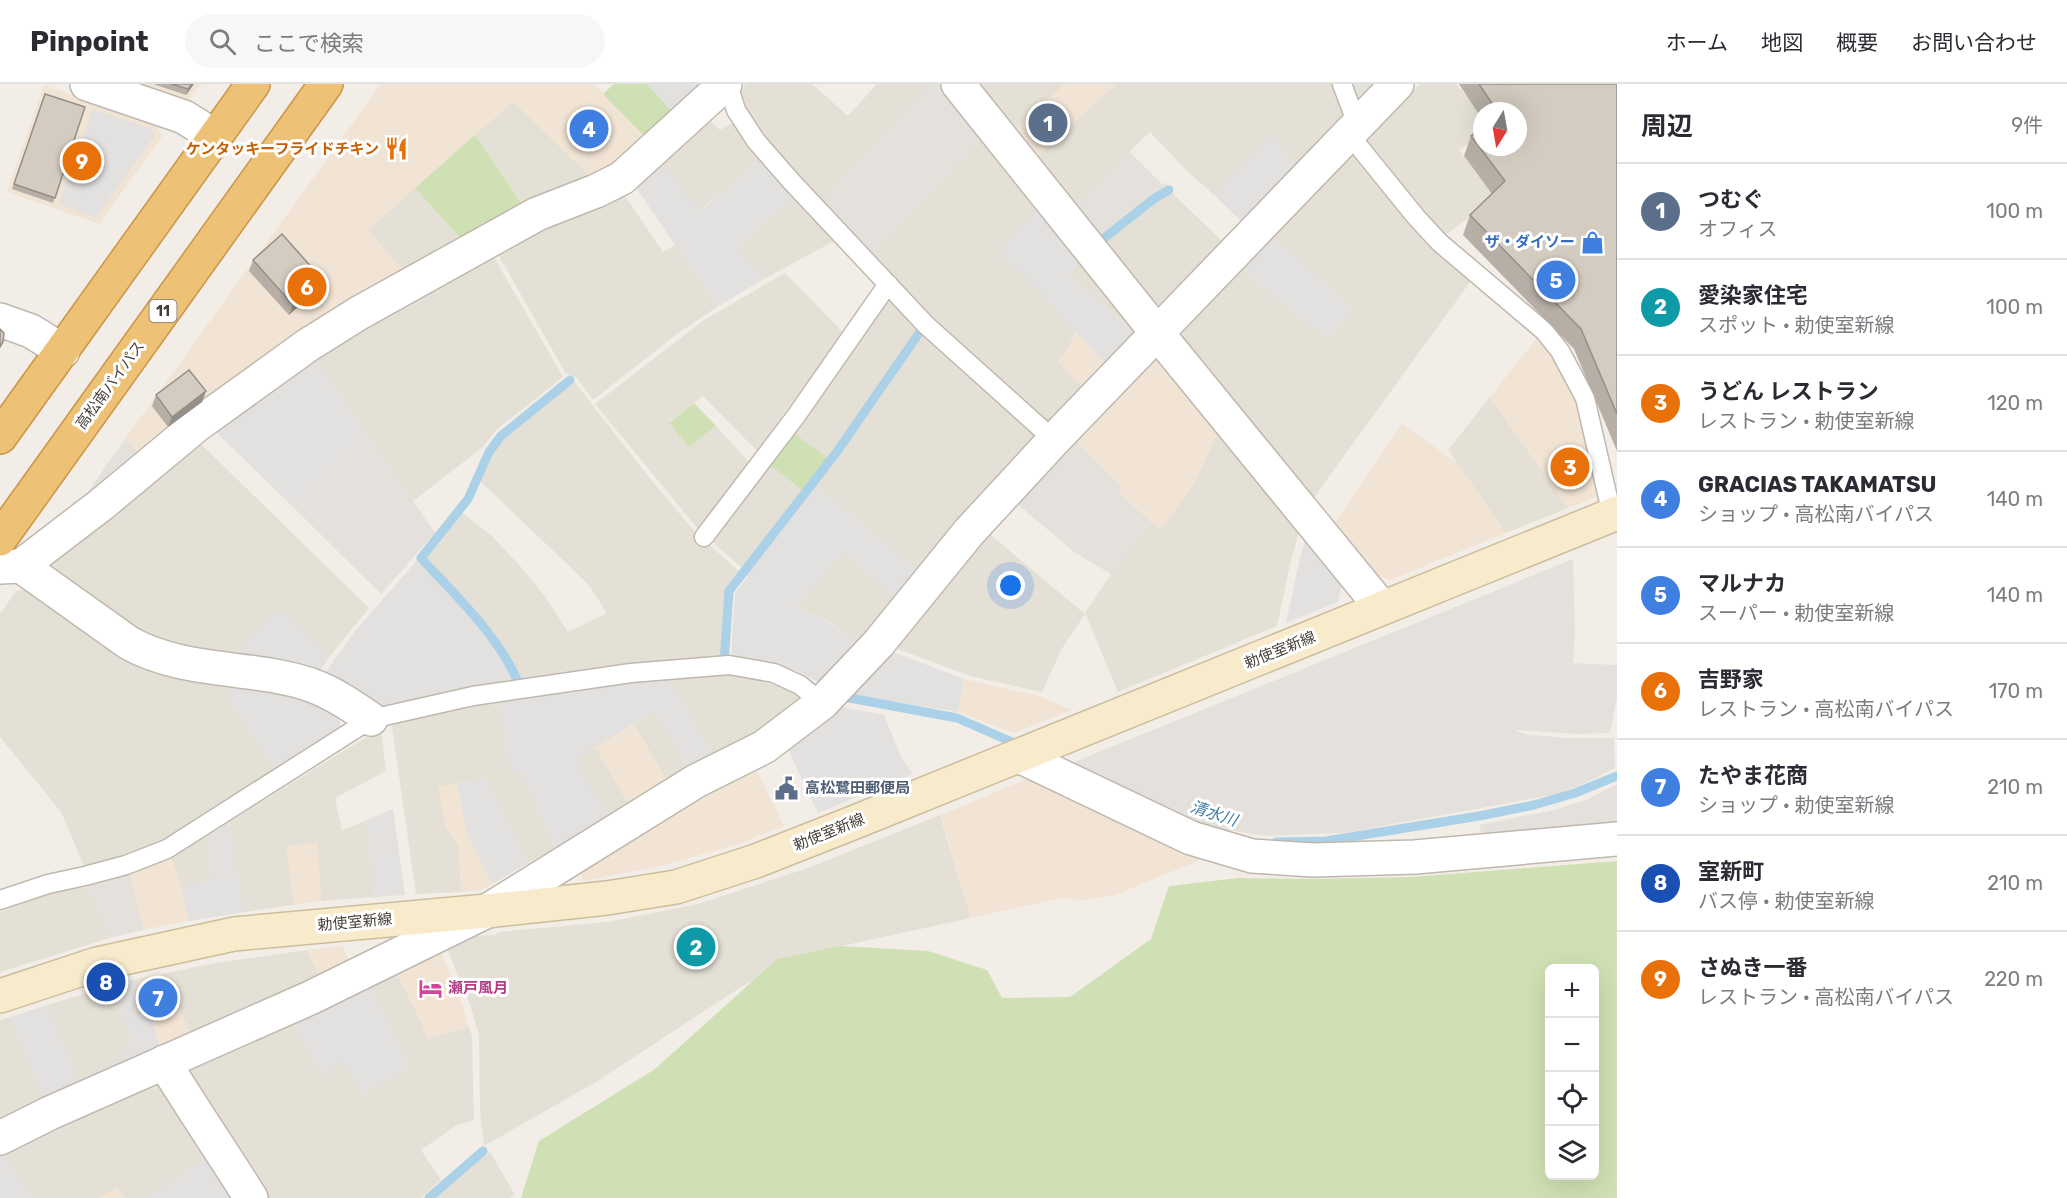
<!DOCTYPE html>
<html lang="ja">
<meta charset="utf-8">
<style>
:root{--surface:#fff;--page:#f7f7f7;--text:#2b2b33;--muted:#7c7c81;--line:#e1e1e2;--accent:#db2777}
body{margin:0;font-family:Rubik,"Noto Sans JP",sans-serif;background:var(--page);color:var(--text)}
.controls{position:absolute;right:18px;bottom:18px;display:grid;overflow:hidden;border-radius:9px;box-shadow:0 6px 24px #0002}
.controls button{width:54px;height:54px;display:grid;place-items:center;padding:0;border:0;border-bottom:2px solid var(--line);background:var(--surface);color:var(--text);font:30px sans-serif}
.compass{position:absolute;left:1473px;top:18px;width:54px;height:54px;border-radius:50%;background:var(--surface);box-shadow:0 6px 24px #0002;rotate:191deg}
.you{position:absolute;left:1011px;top:502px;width:21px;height:21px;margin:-15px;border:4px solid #fff;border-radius:50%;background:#1a73e8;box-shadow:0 0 0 9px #1a73e833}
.badge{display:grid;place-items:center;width:39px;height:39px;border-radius:50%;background:var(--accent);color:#fff;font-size:20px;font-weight:700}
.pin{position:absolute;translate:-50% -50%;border:3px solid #fff;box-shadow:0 2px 6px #0006}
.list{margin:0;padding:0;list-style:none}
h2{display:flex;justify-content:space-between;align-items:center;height:78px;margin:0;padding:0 24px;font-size:26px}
h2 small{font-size:20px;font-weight:400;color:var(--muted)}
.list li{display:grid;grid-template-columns:39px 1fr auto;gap:18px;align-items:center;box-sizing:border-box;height:96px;padding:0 24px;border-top:2px solid var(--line)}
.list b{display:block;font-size:22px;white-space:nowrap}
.list p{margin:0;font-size:20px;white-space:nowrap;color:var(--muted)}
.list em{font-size:20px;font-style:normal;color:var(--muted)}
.icon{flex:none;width:33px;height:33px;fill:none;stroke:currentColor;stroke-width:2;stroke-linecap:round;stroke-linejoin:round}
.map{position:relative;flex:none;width:1617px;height:1114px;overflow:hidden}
header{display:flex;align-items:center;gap:36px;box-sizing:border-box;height:84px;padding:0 30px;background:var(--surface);border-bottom:2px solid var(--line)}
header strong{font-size:28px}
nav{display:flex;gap:33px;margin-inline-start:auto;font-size:21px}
.search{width:420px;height:54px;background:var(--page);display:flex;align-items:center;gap:15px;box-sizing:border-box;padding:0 21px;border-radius:33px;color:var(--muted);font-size:22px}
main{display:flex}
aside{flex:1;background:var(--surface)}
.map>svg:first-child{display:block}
.residential{fill:#e5e0d6}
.commercial{fill:#f1e4d5}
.industrial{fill:#e4e0dc}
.green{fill:#cfe1b4;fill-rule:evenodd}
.parking{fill:#e3e1df}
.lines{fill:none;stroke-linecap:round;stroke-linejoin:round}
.stream{stroke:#aad1e8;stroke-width:9}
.lane-casing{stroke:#bfb8ae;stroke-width:21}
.street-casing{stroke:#bfb8ae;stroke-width:36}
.secondary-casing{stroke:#ccbe9c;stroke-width:36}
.highway-casing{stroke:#cb9548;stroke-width:36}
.lane{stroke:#fff;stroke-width:18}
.street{stroke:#fff;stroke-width:33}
.secondary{stroke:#f8ebcb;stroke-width:33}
.highway{stroke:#edc176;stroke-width:33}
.wall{fill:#b7afa6}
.shaded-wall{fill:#958f87}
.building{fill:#d5ccc1;stroke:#958f87;stroke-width:1.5}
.labels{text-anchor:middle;stroke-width:6;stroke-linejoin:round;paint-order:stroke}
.shield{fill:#fff;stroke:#7c7873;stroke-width:1.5}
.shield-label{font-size:14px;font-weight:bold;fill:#443e37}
.food-label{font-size:15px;font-weight:bold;fill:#c56008;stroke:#fff;text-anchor:end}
.shop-label{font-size:15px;font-weight:bold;fill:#366cbe;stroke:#fff;text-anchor:end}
.street-label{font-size:15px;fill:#443e37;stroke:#fff}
.service-label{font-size:15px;font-weight:bold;fill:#4e5e75;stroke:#fff;text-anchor:start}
.hotel-label{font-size:15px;font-weight:bold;fill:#b23c85;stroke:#fff;text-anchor:start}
.water-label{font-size:16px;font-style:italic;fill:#3c7ca3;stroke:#fff}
</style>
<header>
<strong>Pinpoint</strong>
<div class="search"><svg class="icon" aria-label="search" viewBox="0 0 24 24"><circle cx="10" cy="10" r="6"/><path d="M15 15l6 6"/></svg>ここで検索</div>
<nav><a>ホーム</a><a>地図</a><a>概要</a><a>お問い合わせ</a></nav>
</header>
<main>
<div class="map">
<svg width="1617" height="1114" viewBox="0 0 1617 1114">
<rect width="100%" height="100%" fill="#f2eee7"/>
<!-- residential -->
<g class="residential">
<path d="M746 0H812L848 32 877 0H929L819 119 768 61 751 35 742 18 740 7Z"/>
<path d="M979 0H1065L1015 46Z"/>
<path d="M1116 0H1335L1347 31 1295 81 1271 50 1213 110 1188 88 1150 48 1075 121 1037 72Z"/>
<path d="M1420 0H1456L1482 30V51L1459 66 1495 114 1443 153 1358 56Z"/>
<path d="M513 17 593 95 523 122 475 51Z"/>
<path d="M709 35 720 46 739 35 764 71 701 126 660 79Z"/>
<path d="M985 52 1041 123 1044 214 1076 248 1067 266 1087 308 1049 343 959 263 870 173Z"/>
<path d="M1352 62 1473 194 1312 416 1182 254 1183 244 1240 183 1290 227 1328 255 1354 224 1270 151Z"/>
<path d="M415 104 462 156 405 188 367 146Z"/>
<path d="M1170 107 1225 160 1167 222 1155 220 1104 156 1156 115Z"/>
<path d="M623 109 663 168 675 161 717 223 677 250 593 316 577 294 565 288 496 167 541 142Z"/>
<path d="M795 113 836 156 764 195 736 165Z"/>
<path d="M492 170 563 293 496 346 483 363 413 417 314 273Z"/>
<path d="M1083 174 1138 251 1068 190Z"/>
<path d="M785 189 843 248 757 367 703 312 669 338 689 363 716 342 749 378 698 445 595 320 704 236Z"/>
<path d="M890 213 920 244 829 375 794 349Z"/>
<path d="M924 245 1041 352 919 487 815 400Z"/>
<path d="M573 296 648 392 695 448 740 488 727 506 723 573 630 581 521 599 511 577 501 562 424 474 461 428 491 451 521 483 544 511 568 548 607 529 588 500 480 397 490 369 503 353Z"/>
<path d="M1490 313 1568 424 1506 449 1448 366Z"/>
<path d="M1220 344 1300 445 1291 476 1277 542 1118 608 1085 529 1111 490 1152 438 1161 445 1192 403Z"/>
<path d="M198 357 369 524 330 572 300 545 230 573 198 571 136 550 44 485Z"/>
<path d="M770 381 804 408 743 485 712 457Z"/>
<path d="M986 447 1085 530 1061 566 1042 608 970 592 892 563Z"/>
<path d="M843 468 897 515 858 561 827 536 797 524Z"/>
<path d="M30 505 241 599 226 611 274 685 162 757 85 784 61 728 0 653V530L16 507Z"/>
<path d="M725 591 753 595 776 602 796 610 806 619 715 673 670 595Z"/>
<path d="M497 617 511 689 520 688 556 764 528 779 487 694 439 703 446 744 459 762 461 808 416 810 392 643 395 637Z"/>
<path d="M655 627 689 687 668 699 634 640Z"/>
<path d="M381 644 386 687 335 714 342 746 367 736 374 813 321 817 317 760 287 762 294 821 244 828 229 738Z"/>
<path d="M595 663 630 722 610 734 575 675Z"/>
<path d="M940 731 971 834 837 863 775 884 741 903 596 998 484 1062 480 1028 479 951 470 920 445 860 462 852 495 851 498 848 607 838 698 820 808 784Z"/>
<path d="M209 751 210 795 182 805 171 773Z"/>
<path d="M87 803 110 854 0 888V828L55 808Z"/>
<path d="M307 866 320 894 191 951 163 890 210 880Z"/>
<path d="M395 886 422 939 427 954 469 943 472 952 474 1036 457 1041 421 1066 441 1096 421 1114H262L182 987 292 937 321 992 344 978 361 1011 410 985 369 899Z"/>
<path d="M115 901 123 935 133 959 127 979 80 1000 47 921Z"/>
<path d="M10 933 44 1016 0 1040V936Z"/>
<path d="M158 997 212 1069 147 1114H124L117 1103 100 1114H31L1 1068Z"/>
<path d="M490 1068 515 1111 510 1114H435L468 1083Z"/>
</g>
<!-- commercial -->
<g class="commercial">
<path d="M134 0H201L190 14 177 18Z"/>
<path d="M381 0H594L648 56 593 95 513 17 368 146 405 188 139 370 125 355Z"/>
<path d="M1065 0H1116L1037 72 1015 46Z"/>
<path d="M44 1 157 40 162 53 99 140 7 108Z"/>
<path d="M1076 248 1110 284 1087 308 1057 277 1067 266Z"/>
<path d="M1537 254 1551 268 1577 318 1598 412 1568 424 1490 313Z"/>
<path d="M1156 275 1166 277 1220 344 1192 403 1161 445 1119 409 1123 404 1077 358Z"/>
<path d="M1402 340 1458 380 1506 449 1390 496 1370 489 1333 442Z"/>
<path d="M964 595 1042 613 1072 626 1014 649 958 628Z"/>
<path d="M634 640 668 699 630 722 595 663Z"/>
<path d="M755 683 784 742 738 760 665 781 583 797 579 785 703 708Z"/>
<path d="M1034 692 1203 771V775L1112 812 1082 816 1061 814 971 834 941 731Z"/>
<path d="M457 700 467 750 492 800 481 806 461 808 459 762 446 744 438 703Z"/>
<path d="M317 759 321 817 294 821 286 762Z"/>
<path d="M171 773 182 805 189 837 143 846 130 790Z"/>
<path d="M342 862 350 878 320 894 307 866Z"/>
<path d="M439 864 463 922 469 943 427 954 422 939 395 886Z"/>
<path d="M163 890 191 951 160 964 151 933 147 934 137 895Z"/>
<path d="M117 1103 124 1114H100Z"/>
</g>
<!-- industrial -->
<g class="industrial">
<path d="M929 0H939L953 13 985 52 870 173 819 119Z"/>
<path d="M1346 0H1375L1354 22Z"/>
<path d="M1130 68 1163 101 1165 99 1171 103 1154 113 1102 154 1075 121Z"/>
<path d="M366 349 435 449 381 510 293 423Z"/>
<path d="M125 355 139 370 88 416 85 412Z"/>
<path d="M1077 358 1123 404 1119 409 1152 438 1111 490 1074 468 1015 418Z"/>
<path d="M1573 475 1575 549 1573 579 1617 581V613L1610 649 1576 650 1515 646 1524 650 1566 654H1614L1615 684 1581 701 1557 710 1344 749 1266 752 1213 744 1072 679Z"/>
<path d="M1617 700V744L1484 761 1479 741 1554 726 1586 716Z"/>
<path d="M130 790 143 846 110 854 87 803Z"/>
</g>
<!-- green -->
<g class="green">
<path d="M614 0H647L676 31 648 56 603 10Z"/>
<path d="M475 51 523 122 462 156 415 104Z"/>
<path d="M694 319 716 342 689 363 669 339Z"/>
<path d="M794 349 829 375 804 408 770 381Z"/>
<path d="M1617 777V1114H521L539 1057 655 985 777 875 840 862 928 867 987 886 1002 914 1070 913 1151 855 1169 802 1238 794 1315 795 1412 793ZM1550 884H1594V1092H1550Z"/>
</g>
<!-- parking -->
<g class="parking">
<path d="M647 0H710L676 31Z"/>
<path d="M93 25 152 45 154 52 96 134 59 120Z"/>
<path d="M1271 49 1295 81 1243 139 1213 110Z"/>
<path d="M764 71 798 110 736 165 764 195 717 223 635 102 660 79 702 126Z"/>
<path d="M1041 123 1083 174 1068 190 1138 251 1110 284 1044 214 997 168Z"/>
<path d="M1270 151 1354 224 1328 255 1290 227 1240 183Z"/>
<path d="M314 273 366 349 293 423 214 346Z"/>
<path d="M815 400 919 487 897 515 843 468 797 524 826 536 858 561 824 601 797 587 776 580 731 573 735 509 748 492 745 489Z"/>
<path d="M1306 453 1342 498 1338 518 1286 539 1299 478Z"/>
<path d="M419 474 498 565 508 579 516 599 411 616 386 623 362 609 323 592 355 547Z"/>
<path d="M278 524 302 544 301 545 330 572 317 591 230 573Z"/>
<path d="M890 567 964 595 958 628 845 610Z"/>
<path d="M669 593 715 673 689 687 655 627 576 675 610 734 556 764 520 688 511 690 497 617 517 613 572 609 621 597Z"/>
<path d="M241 599 283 606 340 629V643L274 685 226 611Z"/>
<path d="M835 622 884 631 901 673 913 690 818 729 787 664Z"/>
<path d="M487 694 528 779 492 800 467 750 457 700Z"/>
<path d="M393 725 405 811 374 813 367 736Z"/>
<path d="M229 738 244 828 189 837 182 805 210 795 209 751Z"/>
<path d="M137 895 147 933H151L160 964 127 979 120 964 133 958 123 935 115 901Z"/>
<path d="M369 899 410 985 361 1011 344 979 321 992 292 937Z"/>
<path d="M47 921 80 1000 44 1016 10 933Z"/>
<path d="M0 1068H1L31 1114H0Z"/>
<path d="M212 1069 240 1114H147Z"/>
</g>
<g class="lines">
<!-- stream -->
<g class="stream">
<path d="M1103 155 1155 114 1169 106"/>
<path d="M724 579 729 507 836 369 924 242"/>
<path d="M520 603C502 555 456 512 421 474L468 415 489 368 501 352 570 296"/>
<path d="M839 612 957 634 1021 662"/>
<path d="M1276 758 1326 757 1479 732 1534 721 1575 709 1617 692"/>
<path d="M429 1114 483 1067"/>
</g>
<defs>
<g id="lane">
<path d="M728 0 736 26 756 57 791 97 926 241 1054 356"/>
<path d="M1342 0 1357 40"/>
<path d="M1348 49 1416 133 1439 158 1544 247 1560 267 1585 314 1612 431"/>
<path d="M704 453 796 332 888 200"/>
<path d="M0 816 48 800 85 792 126 781 167 765 371 635 473 612 631 589 729 581 774 589 800 601 822 619"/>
</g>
<g id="street">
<path d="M87 0 184 33 216 53"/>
<path d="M958 0 1158 250 1382 524"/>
<path d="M0 236 31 247 63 267"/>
<path d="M21 482 129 559C185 590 251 581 311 601 333 609 352 622 371 635"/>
<path d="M0 483 21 482 102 420 197 341 308 261 359 229 537 130 596 107 622 94 725 0"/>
<path d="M1019 672 1191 754 1252 772 1313 776 1415 773 1617 755"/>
<path d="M164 978C192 1024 222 1068 251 1114"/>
<path d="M0 1054 50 1029 310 914 487 827 696 697 764 663 822 619 878 560 969 448 1054 356 1397 0"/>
</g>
<path id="secondary" d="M0 912 97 880 234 850 487 827 607 814 676 803 756 777 855 738 1617 429"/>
<g id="highway">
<path d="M0 353 253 0"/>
<path d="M0 455 326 0"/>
</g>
</defs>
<!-- lane casing -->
<use href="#lane" class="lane-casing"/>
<!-- street casing -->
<use href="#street" class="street-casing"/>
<!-- secondary casing -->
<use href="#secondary" class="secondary-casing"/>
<!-- highway casing -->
<use href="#highway" class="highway-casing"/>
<!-- lane -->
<use href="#lane" class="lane"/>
<!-- street -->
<use href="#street" class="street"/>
<!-- secondary -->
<use href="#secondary" class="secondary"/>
<!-- highway -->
<use href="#highway" class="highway"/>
</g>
<!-- wall -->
<g class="wall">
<path d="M153 0H194L186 11Z"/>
<path d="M1459 0H1617V367L1574 265 1463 151 1470 131 1492 110 1464 72 1471 52 1518 27H1482V35Z"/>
<path d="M45 10 85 23 53 119 12 105Z"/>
<path d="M253 176 322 195 318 205 289 231 249 187Z"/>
<path d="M206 307 202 318 168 343 152 322 156 311Z"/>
</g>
<!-- shaded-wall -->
<g class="shaded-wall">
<path d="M192 0H194L186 11 188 5Z"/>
<path d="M322 195 318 205 289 231 293 221Z"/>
<path d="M206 307 202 318 168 343 172 333Z"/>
</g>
<!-- building -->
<g class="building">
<path d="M171 0H192L188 5Z"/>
<path d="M1479 0H1617V330L1581 245 1470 131 1505 97 1471 52 1482 44V63H1518V27H1497Z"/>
<path d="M45 10 85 23 55 114 14 100Z"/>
<path d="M282 150 322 195 293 221 253 176Z"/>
<path d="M0 245 4 249 3 258 0 263Z"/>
<path d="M189 286 206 307 172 333 156 311Z"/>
</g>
<!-- icons -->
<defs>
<symbol id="restaurant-bare" viewBox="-9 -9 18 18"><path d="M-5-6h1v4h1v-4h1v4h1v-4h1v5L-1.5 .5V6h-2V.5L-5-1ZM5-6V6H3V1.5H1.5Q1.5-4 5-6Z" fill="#e8710a" stroke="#fff" stroke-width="2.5" paint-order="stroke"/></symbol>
<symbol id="shop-bare" viewBox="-9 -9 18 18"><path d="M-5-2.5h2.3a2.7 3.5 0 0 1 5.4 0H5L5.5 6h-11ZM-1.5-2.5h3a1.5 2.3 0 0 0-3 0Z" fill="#3f7fe0" stroke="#fff" stroke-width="2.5" paint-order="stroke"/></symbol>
<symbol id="civic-bare" viewBox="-9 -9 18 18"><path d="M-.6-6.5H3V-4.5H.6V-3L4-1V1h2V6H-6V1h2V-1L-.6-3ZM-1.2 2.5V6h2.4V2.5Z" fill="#5c6f8a" stroke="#fff" stroke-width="2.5" paint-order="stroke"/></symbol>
<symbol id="hotel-bare" viewBox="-9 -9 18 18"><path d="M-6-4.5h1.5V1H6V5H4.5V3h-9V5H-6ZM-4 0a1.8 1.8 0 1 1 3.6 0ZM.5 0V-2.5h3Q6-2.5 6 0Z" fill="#d1479c" stroke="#fff" stroke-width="2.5" paint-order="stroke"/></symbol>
</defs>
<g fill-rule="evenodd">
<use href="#restaurant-bare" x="380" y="48" width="33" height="33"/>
<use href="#shop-bare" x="1576" y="142" width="33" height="33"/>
<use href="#civic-bare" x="770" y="688" width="33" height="33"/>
<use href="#hotel-bare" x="414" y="888" width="33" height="33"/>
</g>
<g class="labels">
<!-- shield labels -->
<rect class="shield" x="149.5" y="216" width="27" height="22" rx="4.5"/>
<g class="shield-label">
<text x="163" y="232">11</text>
</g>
<!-- food labels -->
<g class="food-label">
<text x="379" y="70">ケンタッキーフライドチキン</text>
</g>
<!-- shop labels -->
<g class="shop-label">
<text x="1575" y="163">ザ・ダイソー</text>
</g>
<!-- street labels -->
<g class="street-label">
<text transform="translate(110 301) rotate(-54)" y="5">高松南バイパス</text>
<text transform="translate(1280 566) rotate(-22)" y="5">勅使室新線</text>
<text transform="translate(829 748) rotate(-22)" y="5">勅使室新線</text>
<text transform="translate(355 838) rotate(-5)" y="5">勅使室新線</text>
</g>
<!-- service labels -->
<g class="service-label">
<text x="805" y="709">高松鷺田郵便局</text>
</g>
<!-- hotel labels -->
<g class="hotel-label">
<text x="448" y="909">瀬戸風月</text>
</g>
<!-- water labels -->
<g class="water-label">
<text transform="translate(1214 729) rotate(18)" y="6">清水川</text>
</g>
</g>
</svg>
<div class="controls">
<button>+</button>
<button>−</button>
<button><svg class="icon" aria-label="locate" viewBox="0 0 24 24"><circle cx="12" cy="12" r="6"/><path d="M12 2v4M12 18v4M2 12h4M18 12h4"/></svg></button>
<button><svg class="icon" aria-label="layers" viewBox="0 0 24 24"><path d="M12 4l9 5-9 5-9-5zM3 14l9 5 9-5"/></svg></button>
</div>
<svg class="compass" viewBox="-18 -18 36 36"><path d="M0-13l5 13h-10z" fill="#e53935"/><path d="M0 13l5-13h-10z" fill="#7c7c81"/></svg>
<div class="you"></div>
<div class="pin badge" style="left:1048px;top:39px;background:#5c6f8a">1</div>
<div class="pin badge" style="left:696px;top:863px;background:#0f9aa8">2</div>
<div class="pin badge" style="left:1570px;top:383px;background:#e8710a">3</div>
<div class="pin badge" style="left:589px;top:45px;background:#3f7fe0">4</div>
<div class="pin badge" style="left:1556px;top:196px;background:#3f7fe0">5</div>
<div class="pin badge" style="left:307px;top:203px;background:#e8710a">6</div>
<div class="pin badge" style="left:158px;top:914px;background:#3f7fe0">7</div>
<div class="pin badge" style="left:106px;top:898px;background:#1a4fb4">8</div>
<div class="pin badge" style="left:82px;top:77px;background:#e8710a">9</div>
</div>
<aside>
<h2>周辺<small>9件</small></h2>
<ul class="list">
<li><span class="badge" style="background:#5c6f8a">1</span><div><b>つむぐ</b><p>オフィス</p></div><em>100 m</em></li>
<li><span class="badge" style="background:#0f9aa8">2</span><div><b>愛染家住宅</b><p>スポット · 勅使室新線</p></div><em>100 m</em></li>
<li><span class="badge" style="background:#e8710a">3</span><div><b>うどん レストラン</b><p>レストラン · 勅使室新線</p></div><em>120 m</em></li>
<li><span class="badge" style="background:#3f7fe0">4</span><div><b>GRACIAS TAKAMATSU</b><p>ショップ · 高松南バイパス</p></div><em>140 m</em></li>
<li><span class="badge" style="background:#3f7fe0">5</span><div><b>マルナカ</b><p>スーパー · 勅使室新線</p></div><em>140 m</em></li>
<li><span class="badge" style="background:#e8710a">6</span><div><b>吉野家</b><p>レストラン · 高松南バイパス</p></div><em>170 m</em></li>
<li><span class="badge" style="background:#3f7fe0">7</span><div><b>たやま花商</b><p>ショップ · 勅使室新線</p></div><em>210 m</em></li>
<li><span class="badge" style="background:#1a4fb4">8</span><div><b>室新町</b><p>バス停 · 勅使室新線</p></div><em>210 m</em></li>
<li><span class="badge" style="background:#e8710a">9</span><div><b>さぬき一番</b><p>レストラン · 高松南バイパス</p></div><em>220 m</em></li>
</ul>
</aside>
</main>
